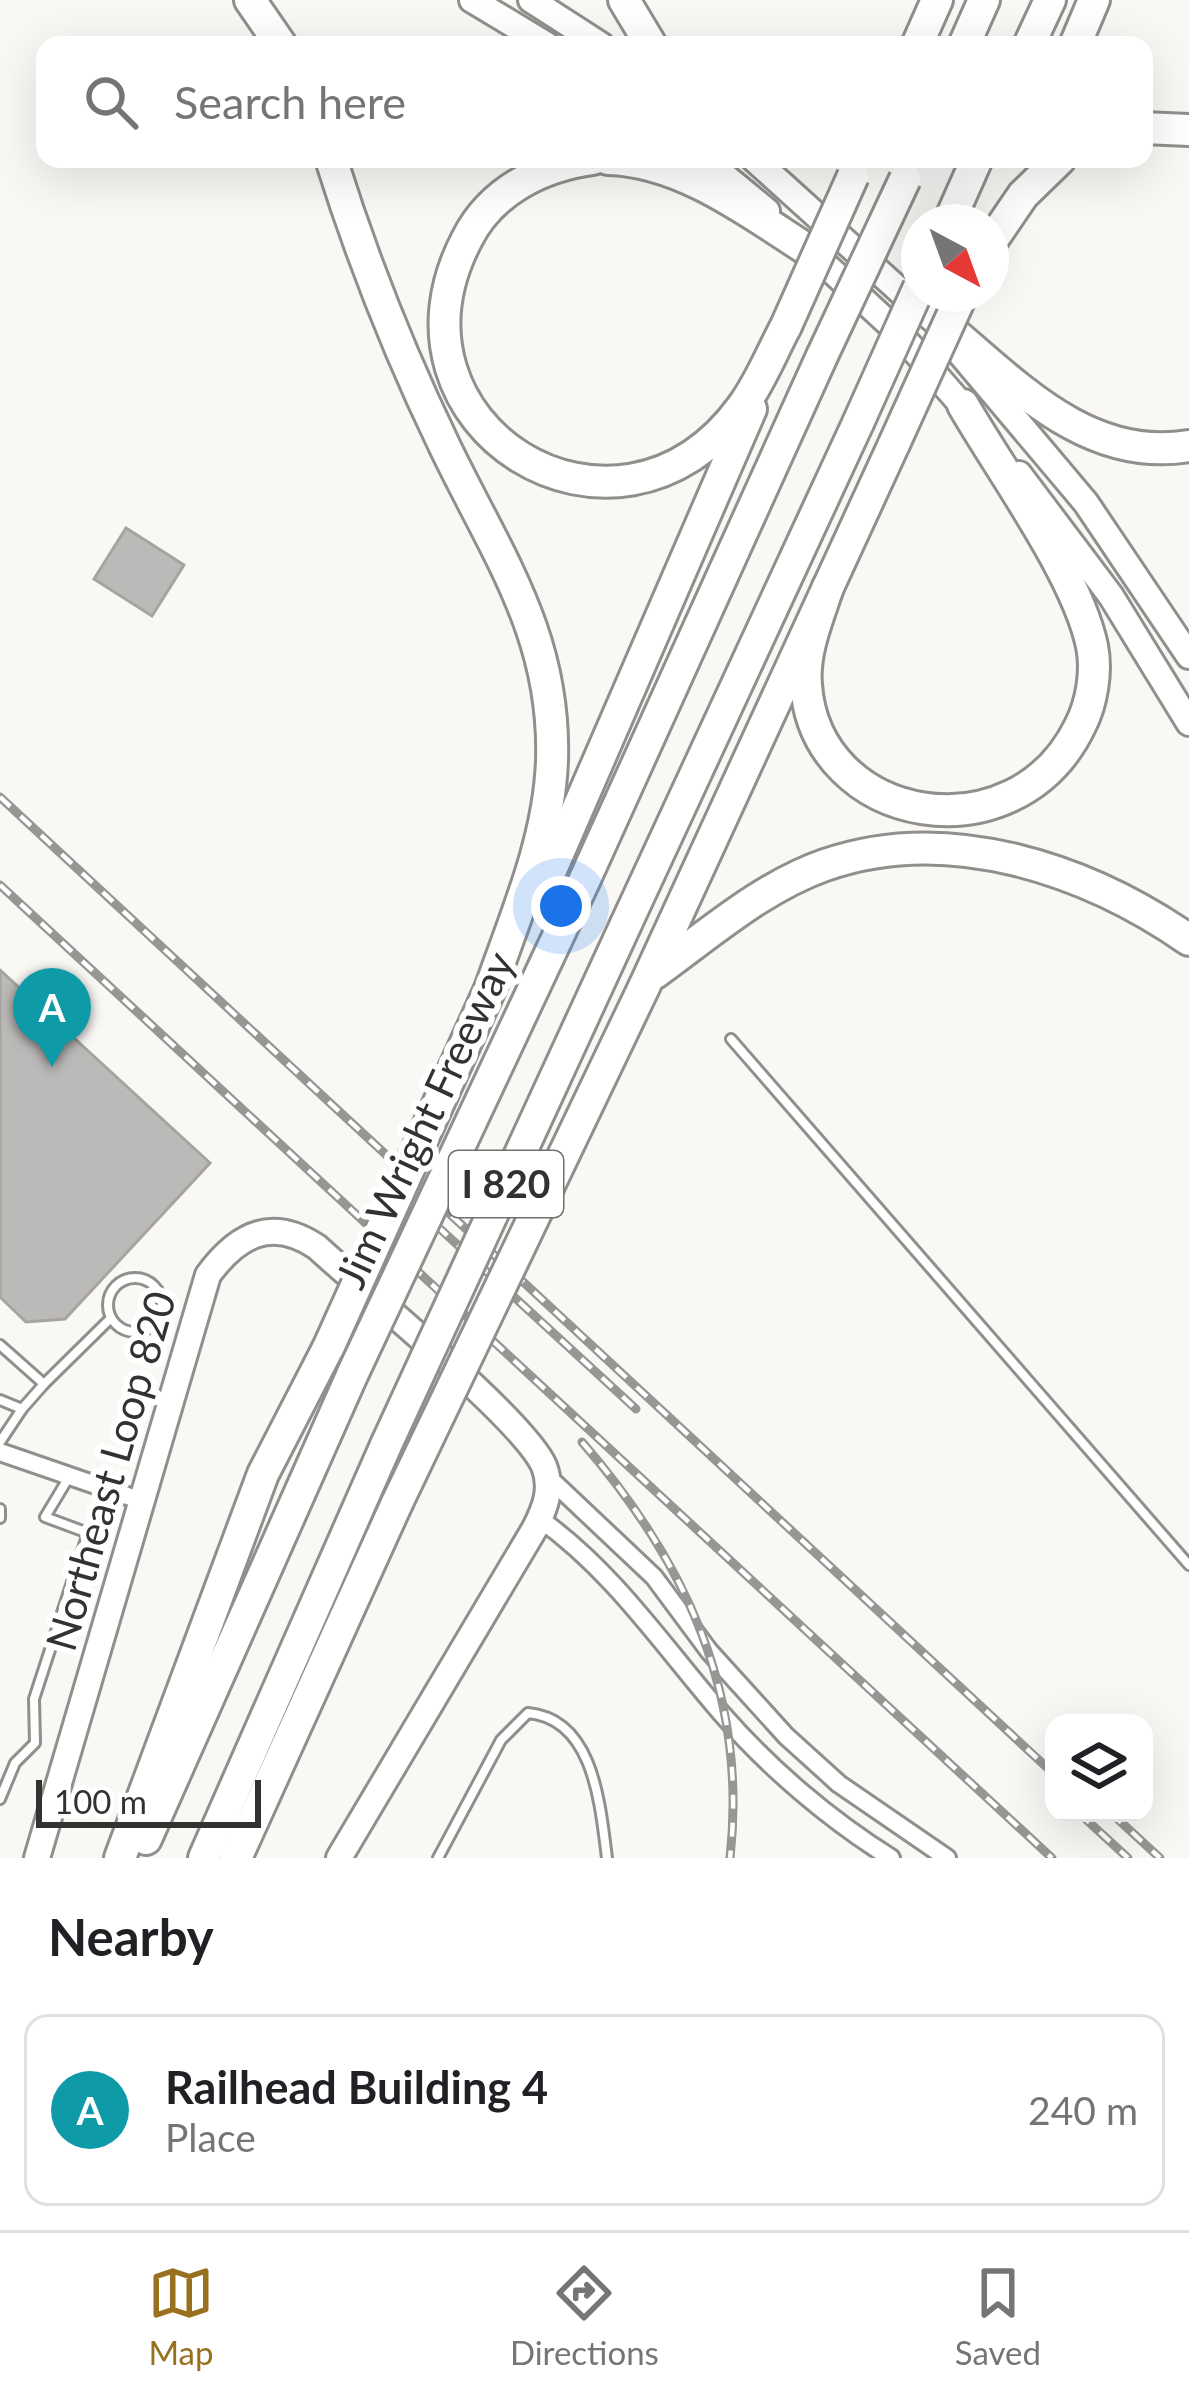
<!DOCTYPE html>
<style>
:root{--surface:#fff;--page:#f6f6f6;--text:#202124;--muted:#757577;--line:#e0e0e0;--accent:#99701d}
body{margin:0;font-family:Lato,sans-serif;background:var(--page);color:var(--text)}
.controls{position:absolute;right:36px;bottom:36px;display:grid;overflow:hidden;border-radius:24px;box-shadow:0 12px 48px #0002}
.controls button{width:108px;height:108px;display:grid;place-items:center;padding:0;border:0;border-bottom:3px solid var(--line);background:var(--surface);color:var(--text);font:60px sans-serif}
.compass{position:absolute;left:901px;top:204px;width:108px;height:108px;border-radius:50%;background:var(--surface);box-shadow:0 12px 48px #0002;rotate:139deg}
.scale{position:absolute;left:36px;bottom:30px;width:225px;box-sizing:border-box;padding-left:12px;border:6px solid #333231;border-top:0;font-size:33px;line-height:42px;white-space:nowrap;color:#333231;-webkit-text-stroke:9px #fff;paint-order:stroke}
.you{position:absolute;left:561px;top:906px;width:42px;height:42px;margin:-30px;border:9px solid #fff;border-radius:50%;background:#1a73e8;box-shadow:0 0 0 18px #1a73e833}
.badge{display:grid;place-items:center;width:78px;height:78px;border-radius:50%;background:var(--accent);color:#fff;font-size:39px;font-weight:700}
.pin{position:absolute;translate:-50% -99px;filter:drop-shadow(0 3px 6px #0008)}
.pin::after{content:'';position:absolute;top:63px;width:42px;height:36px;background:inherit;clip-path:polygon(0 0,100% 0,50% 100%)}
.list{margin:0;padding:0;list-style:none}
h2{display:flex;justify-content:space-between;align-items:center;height:156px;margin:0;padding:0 48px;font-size:51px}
h2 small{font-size:39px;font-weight:400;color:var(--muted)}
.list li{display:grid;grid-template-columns:78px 1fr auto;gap:36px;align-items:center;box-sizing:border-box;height:192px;margin:0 24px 24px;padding:0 24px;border:3px solid var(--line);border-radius:24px}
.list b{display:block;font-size:45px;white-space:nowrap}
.list p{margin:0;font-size:39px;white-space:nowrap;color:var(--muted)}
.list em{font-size:39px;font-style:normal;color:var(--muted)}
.icon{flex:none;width:66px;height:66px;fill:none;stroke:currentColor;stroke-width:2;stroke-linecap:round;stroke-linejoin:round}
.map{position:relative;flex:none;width:1189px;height:1858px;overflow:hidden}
.search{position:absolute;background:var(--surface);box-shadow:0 12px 48px #0002;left:36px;right:36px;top:36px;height:132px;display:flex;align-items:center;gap:30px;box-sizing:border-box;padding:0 42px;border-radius:24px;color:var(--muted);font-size:45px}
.sheet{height:372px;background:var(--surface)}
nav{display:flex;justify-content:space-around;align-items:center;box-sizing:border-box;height:168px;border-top:3px solid var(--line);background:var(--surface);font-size:33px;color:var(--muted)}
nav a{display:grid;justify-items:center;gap:6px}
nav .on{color:var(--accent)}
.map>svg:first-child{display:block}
.building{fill:#bcbab8;stroke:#a6a4a1;stroke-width:3}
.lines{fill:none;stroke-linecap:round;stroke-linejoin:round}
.lane-casing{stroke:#918f8c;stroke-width:14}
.street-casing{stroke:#918f8c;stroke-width:22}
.secondary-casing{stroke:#918f8c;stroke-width:30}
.primary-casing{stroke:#918f8c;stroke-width:30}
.highway-casing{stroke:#918f8c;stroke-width:36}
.lane{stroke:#fff;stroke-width:8}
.street{stroke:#fff;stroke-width:16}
.secondary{stroke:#fff;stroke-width:24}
.primary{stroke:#fff;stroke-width:24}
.highway{stroke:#fff;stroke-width:30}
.rail-casing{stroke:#979694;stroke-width:9}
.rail{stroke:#fff;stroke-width:4.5;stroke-dasharray:14;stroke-linecap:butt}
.highway-bridge-casing{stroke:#918f8c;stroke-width:36;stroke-linecap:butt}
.highway-bridge{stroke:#fff;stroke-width:30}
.labels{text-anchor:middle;stroke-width:12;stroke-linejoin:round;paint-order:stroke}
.shield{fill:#fff;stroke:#70706f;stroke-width:3}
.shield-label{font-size:39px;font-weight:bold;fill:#333231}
.street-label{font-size:42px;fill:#333231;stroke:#fff}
</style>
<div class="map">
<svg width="1189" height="1858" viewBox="0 0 1189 1858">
<rect width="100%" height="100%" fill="#faf8f5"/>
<!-- building -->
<g class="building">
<path d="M126 528 184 565 152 616 94 579Z"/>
<path d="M0 970 210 1163 65 1319 26 1322 0 1297Z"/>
</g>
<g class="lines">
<defs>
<g id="lane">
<path d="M731 1039 1189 1565"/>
<circle cx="135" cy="1305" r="27"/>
<path d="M0 1345 44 1384 111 1318"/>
<path d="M0 1400 22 1409 0 1442"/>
<path d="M22 1409 44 1384"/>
<path d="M0 1509V1518"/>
<path d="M0 1799 15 1763 35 1743 34 1699 88 1533 45 1517 69 1477"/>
<path d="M438 1858 501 1740 528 1713C594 1719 600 1804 607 1858"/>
</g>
<g id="street">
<path d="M0 1452 142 1501"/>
<path d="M546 1475 654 1577 709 1651 786 1736 839 1784 947 1858"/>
<path d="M540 1519C614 1572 663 1646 722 1714 770 1769 830 1820 891 1858"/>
</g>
<path id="secondary" d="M37 1858 208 1275C238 1234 272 1217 317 1247 362 1289 524 1420 544 1466 553 1489 545 1508 535 1528L339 1858"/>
<g id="primary">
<path d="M472 0 547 45"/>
<path d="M531 0 601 45"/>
<path d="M704 159 767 211"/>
<path d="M754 159 920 309"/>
<path d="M806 247 899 333 974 419"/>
<path d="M959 352 1086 503 1189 656"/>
<path d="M1019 474 1111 596 1189 723"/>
</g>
<g id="highway">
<path d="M250 0 281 45"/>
<path d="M624 0 651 45"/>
<path d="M917 45 937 0"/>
<path d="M964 45 984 0"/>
<path d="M1029 45 1050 0"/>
<path d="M1075 45 1094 0"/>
<path d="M1144 128 1189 130"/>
<path d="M331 159C362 258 400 354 445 447 497 555 556 635 552 761 549 840 516 915 490 989"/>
<path d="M593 159C541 166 491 191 467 239 369 425 616 579 742 407 760 383 772 352 786 326"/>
<path d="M608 159C683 161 750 213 811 252"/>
<path d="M949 222 977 159"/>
<path d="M991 242 1023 195 1060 159"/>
<path d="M908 296C994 358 1072 466 1189 446"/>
<path d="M828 587C818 618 803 652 806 685 816 825 1015 860 1080 726 1092 703 1097 671 1092 646 1077 574 1001 471 963 405"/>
<path d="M585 879 822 356"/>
<path d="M541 893 751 409"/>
<path d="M626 924 858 423"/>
<path d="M655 973C708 935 762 887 825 865 948 822 1087 869 1189 940"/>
<path d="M644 987 894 444"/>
<path d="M146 1839 353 1373"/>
<path d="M120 1858 263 1474 329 1346"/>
<path d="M204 1858 386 1445"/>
<path d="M236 1858 397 1503"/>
</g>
</defs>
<!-- lane casing -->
<use href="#lane" class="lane-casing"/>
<!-- street casing -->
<use href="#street" class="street-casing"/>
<!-- secondary casing -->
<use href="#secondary" class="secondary-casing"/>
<!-- primary casing -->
<use href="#primary" class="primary-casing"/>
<!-- highway casing -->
<use href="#highway" class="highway-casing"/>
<!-- lane -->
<use href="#lane" class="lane"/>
<!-- street -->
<use href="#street" class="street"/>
<!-- secondary -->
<use href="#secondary" class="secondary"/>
<!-- primary -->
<use href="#primary" class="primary"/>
<!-- highway -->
<use href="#highway" class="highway"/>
<defs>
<g id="rail">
<path d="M0 797 1054 1774"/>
<path d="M0 885 1052 1858"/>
<path d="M437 1226 636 1409"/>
<path d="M582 1442C686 1562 748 1695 730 1858"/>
<path d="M1079 1813 1128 1858"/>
<path d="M1111 1813 1160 1858"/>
</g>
</defs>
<!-- rail casing -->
<use href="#rail" class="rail-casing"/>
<!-- rail -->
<use href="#rail" class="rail"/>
<defs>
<g id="highway-bridge">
<path d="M786 326 853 176"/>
<path d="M822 356 905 179"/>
<path d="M858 423 919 287"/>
<path d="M894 444 962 294"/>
<path d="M329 1346 490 989"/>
<path d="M353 1373 585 879"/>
<path d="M386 1445 626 924"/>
<path d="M397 1503 644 987"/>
</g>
</defs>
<!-- highway-bridge casing -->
<use href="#highway-bridge" class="highway-bridge-casing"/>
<!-- highway-bridge -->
<use href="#highway-bridge" class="highway-bridge"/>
</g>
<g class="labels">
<!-- shield labels -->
<rect class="shield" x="449" y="1151" width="114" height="66" rx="9"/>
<g class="shield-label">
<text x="506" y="1198">I 820</text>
</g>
<!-- street labels -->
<g class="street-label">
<text transform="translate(425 1120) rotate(-65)" y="15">Jim Wright Freeway</text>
<text transform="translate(111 1471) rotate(-74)" y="15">Northeast Loop 820</text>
</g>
</g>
</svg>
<div class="controls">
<button><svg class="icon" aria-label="layers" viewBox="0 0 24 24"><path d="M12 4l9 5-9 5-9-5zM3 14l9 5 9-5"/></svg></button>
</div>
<svg class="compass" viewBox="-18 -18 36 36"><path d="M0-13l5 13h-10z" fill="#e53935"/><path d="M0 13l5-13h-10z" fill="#757577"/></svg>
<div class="scale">100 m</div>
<div class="you"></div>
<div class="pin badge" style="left:52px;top:1067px;background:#0f9aa8">A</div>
<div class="search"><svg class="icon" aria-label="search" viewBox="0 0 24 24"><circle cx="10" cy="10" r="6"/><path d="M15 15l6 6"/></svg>Search here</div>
</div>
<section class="sheet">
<h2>Nearby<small></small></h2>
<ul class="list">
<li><span class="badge" style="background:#0f9aa8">A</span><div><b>Railhead Building 4</b><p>Place</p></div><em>240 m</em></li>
</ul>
</section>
<nav>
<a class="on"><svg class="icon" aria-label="map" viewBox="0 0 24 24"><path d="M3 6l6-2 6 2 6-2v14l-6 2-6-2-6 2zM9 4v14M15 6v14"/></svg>Map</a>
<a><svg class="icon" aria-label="directions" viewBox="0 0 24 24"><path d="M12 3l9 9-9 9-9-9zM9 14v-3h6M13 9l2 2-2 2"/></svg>Directions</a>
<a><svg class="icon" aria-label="saved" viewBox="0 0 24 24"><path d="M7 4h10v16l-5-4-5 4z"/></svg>Saved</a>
</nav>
